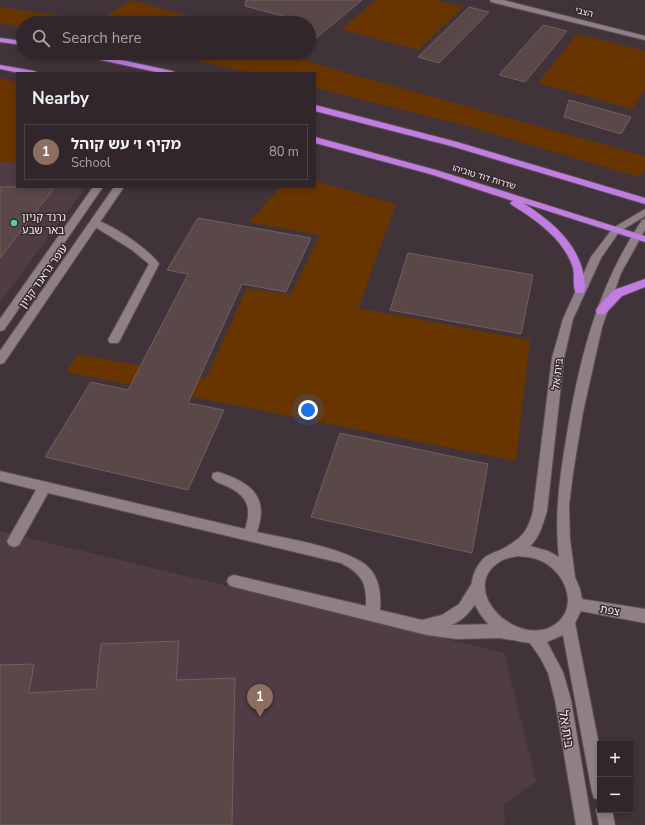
<!DOCTYPE html>
<meta charset="utf-8">
<style>
:root{--surface:#31262c;--page:#392e34;--text:#f1f3f6;--muted:#a8a5a9;--line:#4c4348;--accent:#4cd39a}
body{margin:0;font-family:"Nunito Sans","Noto Sans Hebrew",sans-serif;background:var(--page);color:var(--text)}
.controls{position:absolute;right:12px;bottom:12px;display:grid;overflow:hidden;border-radius:0px;box-shadow:0 2px 6px #0003}
.controls button{width:36px;height:36px;display:grid;place-items:center;padding:0;border:0;border-bottom:1px solid var(--line);background:var(--surface);color:var(--text);font:20px sans-serif}
.you{position:absolute;left:308px;top:410px;width:14px;height:14px;margin:-10px;border:3px solid #fff;border-radius:50%;background:#1a73e8;box-shadow:0 0 0 6px #1a73e833}
.badge{display:grid;place-items:center;width:26px;height:26px;border-radius:50%;background:var(--accent);color:#fff;font-size:13px;font-weight:700}
.pin{position:absolute;translate:-50% -33px;filter:drop-shadow(0 1px 2px #0008)}
.pin::after{content:'';position:absolute;top:21px;width:14px;height:12px;background:inherit;clip-path:polygon(0 0,100% 0,50% 100%)}
.list{margin:0;padding:0;list-style:none}
h2{display:flex;justify-content:space-between;align-items:center;height:52px;margin:0;padding:0 16px;font-size:17px}
h2 small{font-size:13px;font-weight:400;color:var(--muted)}
.list li{display:grid;grid-template-columns:26px 1fr auto;gap:12px;align-items:center;box-sizing:border-box;height:56px;margin:0 8px 8px;padding:0 8px;border:1px solid var(--line);border-radius:0px}
.list b{display:block;font-size:15px;white-space:nowrap}
.list p{margin:0;font-size:13px;white-space:nowrap;color:var(--muted)}
.list em{font-size:13px;font-style:normal;color:var(--muted)}
.icon{flex:none;width:22px;height:22px;fill:none;stroke:currentColor;stroke-width:2;stroke-linecap:round;stroke-linejoin:round}
.map{position:relative;flex:none;width:645px;height:825px;overflow:hidden}
.search{position:absolute;background:var(--surface);box-shadow:0 2px 6px #0003;left:16px;top:16px;width:300px;height:44px;display:flex;align-items:center;gap:10px;box-sizing:border-box;padding:0 14px;border-radius:22px;color:var(--muted);font-size:15px}
.panel{position:absolute;background:var(--surface);box-shadow:0 2px 6px #0003;left:16px;top:72px;width:300px;height:116px;border-radius:0px}
.map>svg:first-child{display:block}
.built{fill:#503c45}
.green{fill:#683500}
.building{fill:#594847;stroke:#71605f}
.lines{fill:none;stroke-linecap:round;stroke-linejoin:round}
.lane-casing{stroke:#5c5156;stroke-width:2}
.street-casing{stroke:#5c5156;stroke-width:2}
.secondary-casing{stroke:#5c5156;stroke-width:2}
.highway-casing{stroke:#5c5156;stroke-width:2}
.lane{fill:#8f7f86;fill-rule:evenodd}
.street{fill:#8f7f86;fill-rule:evenodd}
.secondary{fill:#8f7f86;fill-rule:evenodd}
.highway{fill:#c17de2;fill-rule:evenodd}
.poi-dot{fill:#4cd39a;stroke:#36292f;stroke-width:1.5}
.labels{text-anchor:middle;stroke-width:3;stroke-linejoin:round;paint-order:stroke}
.far-street-label{font-size:9px;fill:#f4eaee;stroke:#36292f}
.poi-label{font-size:11px;fill:#f4eaee;stroke:#36292f;text-anchor:start}
.street-label{font-size:11px;fill:#f4eaee;stroke:#36292f}
.near-street-label{font-size:13px;fill:#f4eaee;stroke:#36292f}
</style>
<div class="map">
<svg width="645" height="825" viewBox="0 0 645 825">
<rect width="100%" height="100%" fill="#41333a"/>
<!-- built -->
<g class="built">
<path d="M0 85 17 87V187H86L0 302Z"/>
<path d="M0 531 504 653 536 781 503 805 505 825H0Z"/>
</g>
<!-- green -->
<g class="green">
<path d="M132 0 212 23H23V27L0 23V7L98 21Z"/>
<path d="M376 0H436L463 7 418 50 341 29Z"/>
<path d="M577 34 645 51V89L632 109 538 83Z"/>
<path d="M164 53H281L347 73 645 156V169L639 177 467 126 315 88V73H253Z"/>
<path d="M0 78 17 82V163L0 161Z"/>
<path d="M315 181 396 204 358 308 530 340 516 461 66 372 78 354 206 378 247 288 291 295 320 235 249 222 280 187H315Z"/>
</g>
<!-- building -->
<g class="building">
<path d="M246 0H362L309 44V23L245 6Z"/>
<path d="M469 7 489 12 439 63 418 57Z"/>
<path d="M543 25 567 31 525 82 499 75Z"/>
<path d="M569 100 631 117 621 134 564 117Z"/>
<path d="M0 187H55L0 258Z"/>
<path d="M198 218 311 238 286 292 242 284 188 403 224 410 188 490 45 457 91 382 128 390 188 274 167 270Z"/>
<path d="M408 253 533 275 521 334 390 310Z"/>
<path d="M340 433 488 464 472 553 311 517Z"/>
<path d="M179 641 176 680 235 678 232 825H0V665L34 664 29 693 96 689 101 644Z"/>
</g>
<g class="lines">
<defs>
<g id="lane">
<path d="M95 220C112 224 150 250 159 264L120 340 118 343H110L108 340 149 264 132 250 92 225 90 223Z"/>
<path d="M0 471 245 529C253 506 246 494 224 485 219 483 214 482 212 477L213 473 218 472C249 482 270 495 257 532 284 538 354 549 370 569 380 580 381 596 380 610L422 620 442 615 459 604 472 583 477 581 482 583 484 587C477 603 469 617 452 625L499 624 516 628 518 633 516 638 511 640 499 638 456 639 427 635 234 587 229 585 227 581 229 577 234 575 366 606C367 583 362 574 341 563L48 493 19 545 14 547 9 545 7 541 36 490 0 481Z"/>
</g>
<g id="street">
<path d="M490 0H503L645 36V40L491 2Z"/>
<path d="M93 187H103L4 330 0 331V319Z"/>
<path d="M114 187H124L4 363 0 364V351Z"/>
<path d="M575 598 645 609V623L575 610 570 609 568 604 570 599Z"/>
</g>
<g id="secondary">
<path d="M645 209V216L619 232 601 258 573 319 564 358 547 511C543 523 540 537 530 546L548 551 559 557C554 515 560 475 567 434 580 356 598 286 642 220L645 219V230L621 273 602 327 583 412 573 473 569 505 570 539 575 577 580 589 582 599V609L575 623 600 750V800L594 798 592 792 563 635 547 642 563 672 571 700 592 825H576L555 700 548 673 541 659 530 643C522 642 514 641 506 637 480 623 460 592 479 564 485 554 495 553 504 548 522 538 528 531 533 511L552 358 563 319 591 257 613 228ZM518 556C525 557 532 557 539 560 563 569 580 604 557 623 520 652 454 589 501 561 505 558 513 557 518 556Z"/>
<path d="M600 803V810H612L615 825H599L596 810Z"/>
</g>
<g id="highway">
<path d="M0 38 23 41V45L0 42Z"/>
<path d="M74 53H89L172 71 176 73H161L78 55Z"/>
<path d="M0 65 34 71 38 73H20L0 69Z"/>
<path d="M315 105 457 142 645 198V204L451 146 315 111Z"/>
<path d="M315 137 436 170 645 236V242L523 203C555 223 585 249 585 290L584 293H576C572 286 575 276 573 268 564 239 536 220 512 205L510 203 513 201 430 174 315 143Z"/>
<path d="M645 279V287L622 296 605 314H597L596 311 597 308 614 290Z"/>
</g>
</defs>
<!-- lane casing -->
<use href="#lane" class="lane-casing"/>
<!-- street casing -->
<use href="#street" class="street-casing"/>
<!-- secondary casing -->
<use href="#secondary" class="secondary-casing"/>
<!-- highway casing -->
<use href="#highway" class="highway-casing"/>
<!-- lane -->
<use href="#lane" class="lane"/>
<!-- street -->
<use href="#street" class="street"/>
<!-- secondary -->
<use href="#secondary" class="secondary"/>
<!-- highway -->
<use href="#highway" class="highway"/>
</g>
<!-- markers -->
<circle class="poi-dot" cx="14" cy="223" r="4"/>
<g class="labels">
<!-- far-street labels -->
<g class="far-street-label">
<text transform="translate(584 12) rotate(14)" y="3">הצבי</text>
<text transform="translate(484 177) rotate(17)" y="3">שדרות דוד טוביהו</text>
</g>
<!-- poi labels -->
<g class="poi-label">
<text x="22" y="221">גרנד קניון<tspan x="22" dy="13">באר שבע</tspan></text>
</g>
<!-- street labels -->
<g class="street-label">
<text transform="translate(43 276) rotate(-55)" y="4">עופר גראנד קניון</text>
<text transform="translate(557 374) rotate(-83)" y="4">בית אל</text>
<text transform="translate(610 610) rotate(10)" y="4">צפת</text>
</g>
<!-- near-street labels -->
<g class="near-street-label">
<text transform="translate(567 729) rotate(81)" y="5">בית אל</text>
</g>
</g>
</svg>
<div class="controls">
<button>+</button>
<button>−</button>
</div>
<div class="you"></div>
<div class="pin badge" style="left:260px;top:717px;background:#8d6e63">1</div>
<div class="search"><svg class="icon" aria-label="search" viewBox="0 0 24 24"><circle cx="10" cy="10" r="6"/><path d="M15 15l6 6"/></svg>Search here</div>
<section class="panel">
<h2>Nearby<small></small></h2>
<ul class="list">
<li><span class="badge" style="background:#8d6e63">1</span><div><b>מקיף ו׳ עש קוהל</b><p>School</p></div><em>80 m</em></li>
</ul>
</section>
</div>
